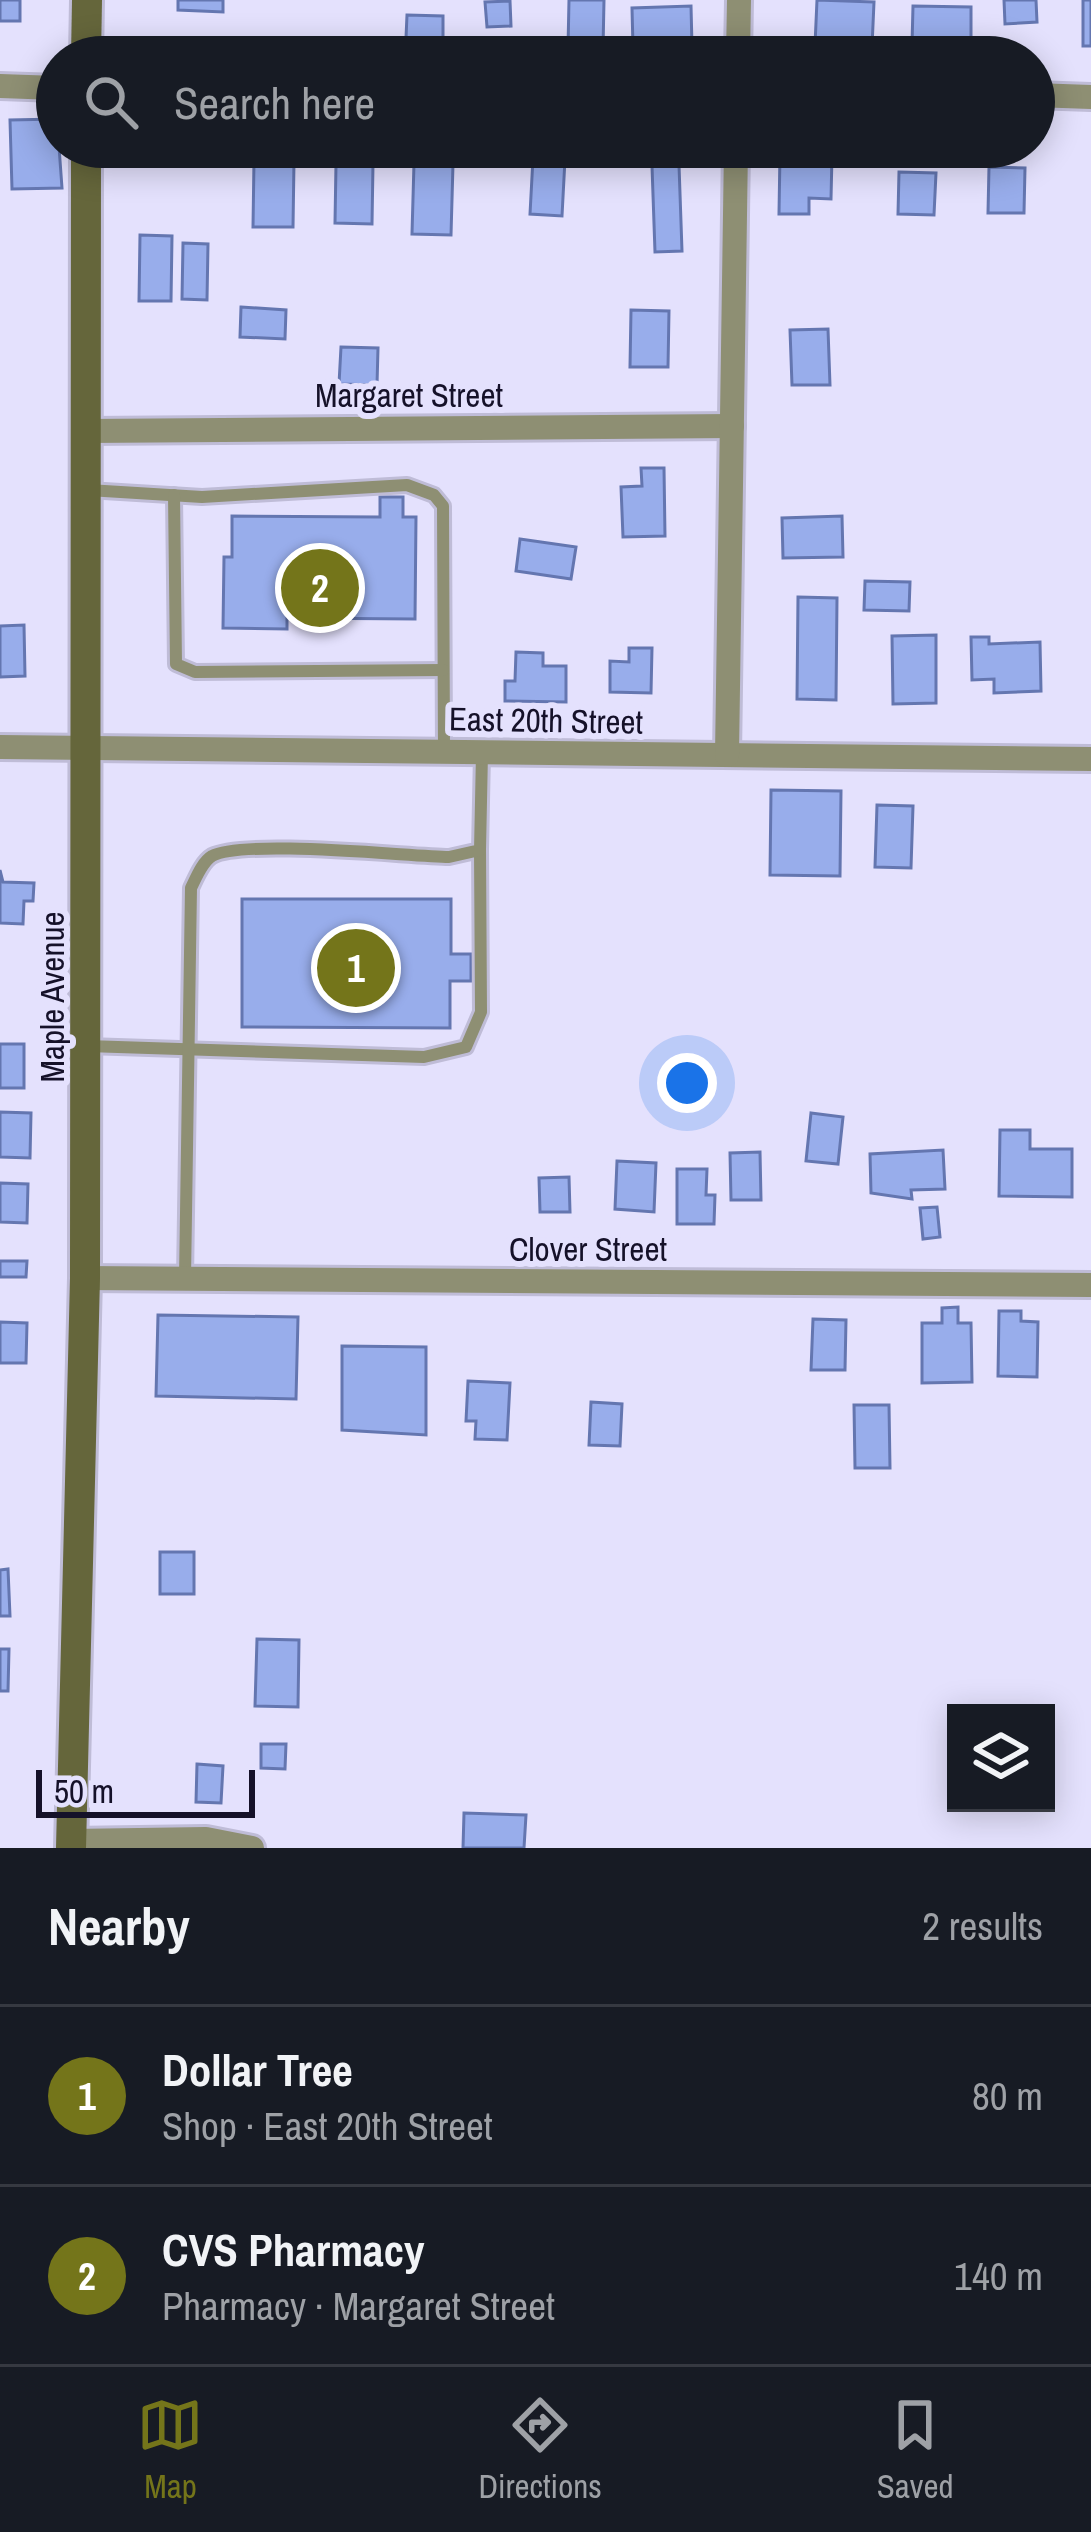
<!DOCTYPE html>
<meta charset="utf-8">
<style>
:root{--surface:#171b24;--page:#242831;--text:#f1f3f6;--muted:#9ea1a6;--line:#363941;--accent:#74751a}
body{margin:0;font-family:"Archivo Narrow",sans-serif;background:var(--page);color:var(--text)}
.controls{position:absolute;right:36px;bottom:36px;display:grid;overflow:hidden;border-radius:0px;box-shadow:0 6px 30px #0003}
.controls button{width:108px;height:108px;display:grid;place-items:center;padding:0;border:0;border-bottom:3px solid var(--line);background:var(--surface);color:var(--text);font:60px sans-serif}
.scale{position:absolute;left:36px;bottom:30px;width:219px;box-sizing:border-box;padding-left:12px;border:6px solid #151129;border-top:0;font-size:33px;line-height:42px;white-space:nowrap;color:#151129;-webkit-text-stroke:9px #e4e1fd;paint-order:stroke}
.you{position:absolute;left:687px;top:1083px;width:42px;height:42px;margin:-30px;border:9px solid #fff;border-radius:50%;background:#1a73e8;box-shadow:0 0 0 18px #1a73e833}
.badge{display:grid;place-items:center;width:78px;height:78px;border-radius:50%;background:var(--accent);color:#fff;font-size:39px;font-weight:700}
.pin{position:absolute;translate:-50% -50%;border:6px solid #fff;box-shadow:0 3px 12px #0006}
.list{margin:0;padding:0;list-style:none}
h2{display:flex;justify-content:space-between;align-items:center;height:156px;margin:0;padding:0 48px;font-size:51px}
h2 small{font-size:39px;font-weight:400;color:var(--muted)}
.list li{display:grid;grid-template-columns:78px 1fr auto;gap:36px;align-items:center;box-sizing:border-box;height:180px;padding:0 48px;border-top:3px solid var(--line)}
.list b{display:block;font-size:45px;white-space:nowrap}
.list p{margin:0;font-size:39px;white-space:nowrap;color:var(--muted)}
.list em{font-size:39px;font-style:normal;color:var(--muted)}
.icon{flex:none;width:66px;height:66px;fill:none;stroke:currentColor;stroke-width:2;stroke-linecap:round;stroke-linejoin:round}
.map{position:relative;flex:none;width:1091px;height:1848px;overflow:hidden}
.search{position:absolute;background:var(--surface);box-shadow:0 6px 30px #0003;left:36px;right:36px;top:36px;height:132px;display:flex;align-items:center;gap:30px;box-sizing:border-box;padding:0 42px;border-radius:66px;color:var(--muted);font-size:45px}
.sheet{height:516px;background:var(--surface)}
nav{display:flex;justify-content:space-around;align-items:center;box-sizing:border-box;height:168px;border-top:3px solid var(--line);background:var(--surface);font-size:33px;color:var(--muted)}
nav a{display:grid;justify-items:center;gap:6px}
nav .on{color:var(--accent)}
.map>svg:first-child{display:block}
.building{fill:#98adeb;stroke:#6476b0;stroke-width:3}
.lines{fill:none;stroke-linecap:round;stroke-linejoin:round}
.service-casing{stroke:#bfbcd7;stroke-width:18}
.minor-casing{stroke:#bfbcd7;stroke-width:30}
.secondary-casing{stroke:#bfbcd7;stroke-width:36}
.service{stroke:#8e8f73;stroke-width:12}
.minor{stroke:#8e8f73;stroke-width:24}
.secondary{stroke:#65663b;stroke-width:30}
.labels{text-anchor:middle;stroke-width:12;stroke-linejoin:round;paint-order:stroke}
.street-label{font-size:33px;fill:#151129;stroke:#e4e1fd}
</style>
<div class="map">
<svg width="1091" height="1848" viewBox="0 0 1091 1848">
<rect width="100%" height="100%" fill="#e4e1fd"/>
<!-- building -->
<g class="building">
<rect x="0" y="0" width="20" height="21"/>
<path d="M178 0H223V12L178 10Z"/>
<path d="M569 0H604L603 49 568 48Z"/>
<path d="M817 0 874 2 872 47 815 45Z"/>
<path d="M1004 0H1036L1037 22 1005 24Z"/>
<rect x="1083" y="0" width="8" height="46"/>
<path d="M510 1 511 26 487 27 485 2Z"/>
<path d="M691 6 692 46 633 47 632 8Z"/>
<path d="M913 6 971 7V46L912 45Z"/>
<path d="M407 15 443 16V39L406 38Z"/>
<path d="M57 119 62 188 12 189 10 120Z"/>
<path d="M780 153 832 155 831 199 809 198V214H779Z"/>
<path d="M533 158 565 159 562 216 530 214Z"/>
<path d="M254 160 294 161 293 227H253Z"/>
<path d="M414 163 453 164 451 235 412 234Z"/>
<path d="M336 164H373L372 224 335 223Z"/>
<path d="M679 165 682 251 655 252 652 166Z"/>
<path d="M989 167 1025 168 1024 213H988Z"/>
<path d="M899 172 936 173 934 215 898 214Z"/>
<path d="M140 235 172 236 171 301H139Z"/>
<path d="M183 243 208 244 207 300 182 299Z"/>
<path d="M241 307 286 310 285 339 240 337Z"/>
<path d="M631 310 669 311 668 367H630Z"/>
<path d="M828 329 830 385H792L790 330Z"/>
<path d="M341 347 378 348 377 385 339 384Z"/>
<path d="M641 468H664L665 536 623 537 621 487 642 486Z"/>
<path d="M380 497H403V517H416L415 619 287 618V629L223 628 224 557H232V516L380 517Z"/>
<path d="M842 516 843 557 783 558 782 518Z"/>
<path d="M520 539 576 547 571 579 516 571Z"/>
<path d="M865 581 910 582 909 611 864 610Z"/>
<path d="M798 597 837 598 836 700 797 699Z"/>
<path d="M24 625 25 676 0 677V626Z"/>
<path d="M936 635V703L893 704 892 636Z"/>
<path d="M971 637H989V644L1040 642 1041 691 994 693V679L972 680Z"/>
<path d="M629 648H652L651 693 610 692V661L629 662Z"/>
<path d="M516 652 543 653V666H566V702L505 701V681H515Z"/>
<path d="M771 790 841 791 840 876 770 875Z"/>
<path d="M877 805 913 806 911 868 875 867Z"/>
<path d="M0 870 3 882 34 883 33 901H24L23 924 0 923Z"/>
<path d="M242 899H451V954H471V981H450V1028L242 1027Z"/>
<rect x="0" y="1044" width="24" height="44"/>
<path d="M0 1112 31 1113 30 1158 0 1157Z"/>
<path d="M811 1113 843 1117 838 1164 806 1161Z"/>
<path d="M1000 1130H1030V1149H1072V1197L999 1196Z"/>
<path d="M943 1150 945 1189 911 1190 912 1199 871 1193 870 1154Z"/>
<path d="M760 1152 761 1200H731L730 1153Z"/>
<path d="M617 1161 656 1163 654 1212 615 1209Z"/>
<path d="M677 1169H707L706 1195H715L714 1224H677Z"/>
<path d="M569 1177 570 1212H540L539 1178Z"/>
<path d="M0 1183 28 1184 27 1223 0 1222Z"/>
<path d="M937 1207 940 1237 923 1239 920 1208Z"/>
<path d="M0 1261H27L26 1277H0Z"/>
<path d="M958 1307V1323H971L972 1382 922 1383V1323H942V1308Z"/>
<path d="M999 1311H1021V1321L1038 1322 1037 1377 998 1376Z"/>
<path d="M158 1315 298 1317 296 1399 156 1396Z"/>
<path d="M813 1319 846 1320 845 1370H811Z"/>
<path d="M0 1322 27 1323 26 1363H0Z"/>
<path d="M342 1346 426 1347V1435L342 1430Z"/>
<path d="M468 1381 510 1383 507 1440 475 1439 476 1421H466Z"/>
<path d="M591 1402 622 1404 620 1446 589 1445Z"/>
<path d="M854 1405H889L890 1468H855Z"/>
<rect x="160" y="1552" width="34" height="42"/>
<path d="M8 1569 10 1616H0V1570Z"/>
<path d="M257 1639 299 1640 298 1707 255 1706Z"/>
<path d="M0 1649H9L8 1691H0Z"/>
<path d="M261 1744H286L285 1769 261 1768Z"/>
<path d="M197 1764 223 1766 221 1803 196 1802Z"/>
<path d="M464 1813 526 1815 524 1848H463Z"/>
</g>
<g class="lines">
<defs>
<g id="service">
<path d="M88 490 202 497 407 485 434 495 443 506 444 752"/>
<path d="M174 495 176 664 195 672 443 670"/>
<path d="M87 1046 424 1057 466 1047 481 1012 480 850"/>
<path d="M185 1279 191 888C196 878 202 862 212 856 243 839 405 856 449 857L480 850 482 753"/>
</g>
<g id="minor">
<path d="M738 57 739 0"/>
<path d="M0 86 57 88"/>
<path d="M1034 95 1091 97"/>
<path d="M87 431 732 426"/>
<path d="M0 747 1091 759"/>
<path d="M727 755 736 147"/>
<path d="M85 1278 1091 1285"/>
<path d="M71 1841 206 1839 252 1848"/>
</g>
<g id="secondary">
<path d="M86 57 87 0"/>
<path d="M71 1848 85 1278 86 147"/>
</g>
</defs>
<!-- service casing -->
<use href="#service" class="service-casing"/>
<!-- minor casing -->
<use href="#minor" class="minor-casing"/>
<!-- secondary casing -->
<use href="#secondary" class="secondary-casing"/>
<!-- service -->
<use href="#service" class="service"/>
<!-- minor -->
<use href="#minor" class="minor"/>
<!-- secondary -->
<use href="#secondary" class="secondary"/>
</g>
<g class="labels">
<!-- street labels -->
<g class="street-label">
<text x="409" y="407">Margaret Street</text>
<text transform="translate(546 720) rotate(1)" y="12">East 20th Street</text>
<text transform="translate(52 997) rotate(-90)" y="12">Maple Avenue</text>
<text x="588" y="1261">Clover Street</text>
</g>
</g>
</svg>
<div class="controls">
<button><svg class="icon" aria-label="layers" viewBox="0 0 24 24"><path d="M12 4l9 5-9 5-9-5zM3 14l9 5 9-5"/></svg></button>
</div>
<div class="scale">50 m</div>
<div class="you"></div>
<div class="pin badge" style="left:356px;top:968px">1</div>
<div class="pin badge" style="left:320px;top:588px">2</div>
<div class="search"><svg class="icon" aria-label="search" viewBox="0 0 24 24"><circle cx="10" cy="10" r="6"/><path d="M15 15l6 6"/></svg>Search here</div>
</div>
<section class="sheet">
<h2>Nearby<small>2 results</small></h2>
<ul class="list">
<li><span class="badge">1</span><div><b>Dollar Tree</b><p>Shop · East 20th Street</p></div><em>80 m</em></li>
<li><span class="badge">2</span><div><b>CVS Pharmacy</b><p>Pharmacy · Margaret Street</p></div><em>140 m</em></li>
</ul>
</section>
<nav>
<a class="on"><svg class="icon" aria-label="map" viewBox="0 0 24 24"><path d="M3 6l6-2 6 2 6-2v14l-6 2-6-2-6 2zM9 4v14M15 6v14"/></svg>Map</a>
<a><svg class="icon" aria-label="directions" viewBox="0 0 24 24"><path d="M12 3l9 9-9 9-9-9zM9 14v-3h6M13 9l2 2-2 2"/></svg>Directions</a>
<a><svg class="icon" aria-label="saved" viewBox="0 0 24 24"><path d="M7 4h10v16l-5-4-5 4z"/></svg>Saved</a>
</nav>
